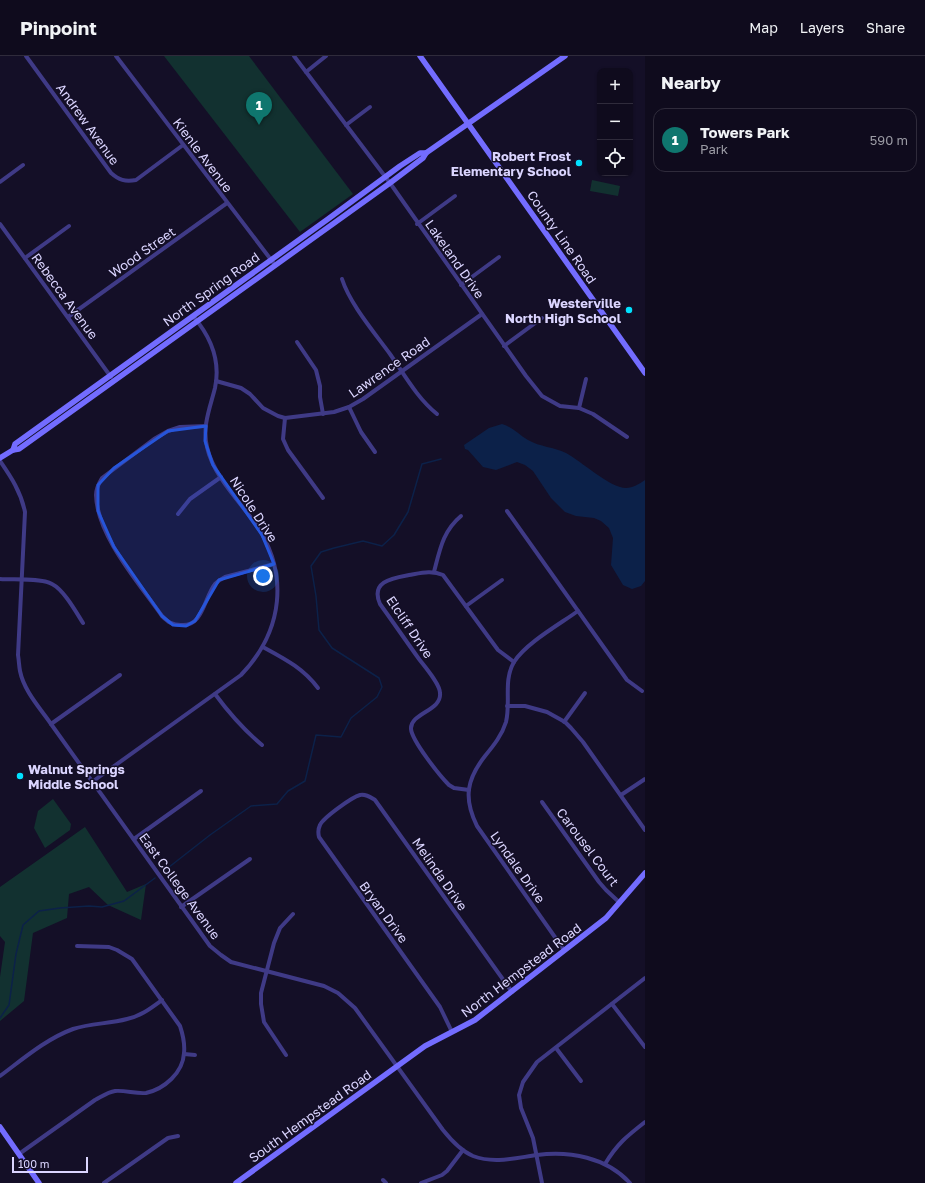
<!DOCTYPE html>
<meta charset="utf-8">
<style>
:root{--surface:#0f0b1d;--page:#181426;--text:#f1f3f6;--muted:#9b9ba4;--line:#2f2b3b;--accent:#0f766e}
body{margin:0;font-family:"Golos Text",sans-serif;background:var(--page);color:var(--text)}
.controls{position:absolute;right:12px;top:12px;display:grid;overflow:hidden;border-radius:8px;box-shadow:0 1px 3px #0004}
.controls button{width:36px;height:36px;display:grid;place-items:center;padding:0;border:0;border-bottom:1px solid var(--line);background:var(--surface);color:var(--text);font:20px sans-serif}
.scale{position:absolute;left:12px;bottom:10px;width:76px;box-sizing:border-box;padding-left:4px;border:2px solid #dbd5ff;border-top:0;font-size:11px;line-height:14px;white-space:nowrap;color:#dbd5ff;-webkit-text-stroke:3px #140f27;paint-order:stroke}
.you{position:absolute;left:263px;top:520px;width:14px;height:14px;margin:-10px;border:3px solid #fff;border-radius:50%;background:#1a73e8;box-shadow:0 0 0 6px #1a73e833}
.badge{display:grid;place-items:center;width:26px;height:26px;border-radius:50%;background:var(--accent);color:#fff;font-size:13px;font-weight:700}
.pin{position:absolute;translate:-50% -33px;filter:drop-shadow(0 1px 2px #0008)}
.pin::after{content:'';position:absolute;top:21px;width:14px;height:12px;background:inherit;clip-path:polygon(0 0,100% 0,50% 100%)}
.list{margin:0;padding:0;list-style:none}
h2{display:flex;justify-content:space-between;align-items:center;height:52px;margin:0;padding:0 16px;font-size:17px}
h2 small{font-size:13px;font-weight:400;color:var(--muted)}
.list li{display:grid;grid-template-columns:26px 1fr auto;gap:12px;align-items:center;box-sizing:border-box;height:64px;margin:0 8px 8px;padding:0 8px;border:1px solid var(--line);border-radius:12px}
.list b{display:block;font-size:15px;white-space:nowrap}
.list p{margin:0;font-size:13px;white-space:nowrap;color:var(--muted)}
.list em{font-size:13px;font-style:normal;color:var(--muted)}
.icon{flex:none;width:22px;height:22px;fill:none;stroke:currentColor;stroke-width:2;stroke-linecap:round;stroke-linejoin:round}
.map{position:relative;flex:none;width:645px;height:1127px;overflow:hidden}
header{display:flex;align-items:center;gap:24px;box-sizing:border-box;height:56px;padding:0 20px;background:var(--surface);border-bottom:1px solid var(--line)}
header strong{font-size:19px}
nav{display:flex;gap:22px;margin-inline-start:auto;font-size:14px}
main{display:flex}
aside{flex:1;background:var(--surface)}
.map>svg:first-child{display:block}
.green{fill:#123130}
.water{fill:#0c2149}
.lines{fill:none;stroke-linecap:round;stroke-linejoin:round}
.stream{stroke:#0c2149;stroke-width:1.5}
.street{stroke:#3f3a86;stroke-width:4}
.secondary{stroke:#736cff;stroke-width:5.5}
.marked{fill:#2655da;fill-opacity:0.2;stroke:#2655da;stroke-width:3;stroke-linejoin:round}
.poi-dot{fill:#01e1ff;stroke:#140f27;stroke-width:1.5}
.labels{text-anchor:middle;stroke-width:3;stroke-linejoin:round;paint-order:stroke}
.street-label{font-size:13px;fill:#dbd5ff;stroke:#140f27}
.poi-label{font-size:13px;font-weight:bold;fill:#dbd5ff;stroke:#140f27;text-anchor:end}
</style>
<header>
<strong>Pinpoint</strong>
<nav><a>Map</a><a>Layers</a><a>Share</a></nav>
</header>
<main>
<div class="map">
<svg width="645" height="1127" viewBox="0 0 645 1127">
<rect width="100%" height="100%" fill="#140f27"/>
<!-- green -->
<g class="green">
<path d="M164 0H249L353 138 300 176Z"/>
<path d="M592 124 620 130 618 140 590 135Z"/>
<path d="M53 743 71 768 70 774 45 792 34 772 38 755Z"/>
<path d="M85 771 127 836 146 828 141 864 108 849 89 831 69 838 67 862 33 877 24 945 0 965V921L5 886 0 880V831Z"/>
</g>
<!-- water -->
<path class="water" d="M502 368C513 371 519 379 528 384 540 391 554 391 566 397 581 405 610 432 626 432 633 432 639 428 645 424V525L641 530 632 533 623 529 611 509 613 482 609 472 601 465 594 462 576 460 565 456 551 442 533 415 525 409 517 406 496 414 483 411 468 394 465 393 464 389 489 372Z"/>
<g class="lines">
<!-- stream -->
<g class="stream">
<path d="M164 815 210 779 251 750 277 748 288 735 305 725 316 679 341 681 351 662 377 641 382 631 379 622 332 592 319 574 316 540 311 510 321 496 334 492 363 485 382 490 394 479 408 456 422 408 441 403"/>
<path d="M0 962 9 949 16 898 23 869 39 855 60 852 89 850 102 851 124 845 155 822"/>
</g>
<!-- street -->
<g class="street">
<path d="M26 0 111 117C119 124 125 126 136 124L183 89"/>
<path d="M116 0 275 209"/>
<path d="M294 0 390 127 526 320 542 340 560 350 579 352 593 358 627 381"/>
<path d="M306 16 326 0"/>
<path d="M346 69 370 51"/>
<path d="M0 126 23 109"/>
<path d="M0 168 111 321"/>
<path d="M417 168 455 140"/>
<path d="M25 202 69 170"/>
<path d="M342 223C350 248 374 276 390 298 404 318 417 342 437 358"/>
<path d="M461 229 499 201"/>
<path d="M68 261 227 147"/>
<path d="M297 286 316 314 320 330V341L323 358"/>
<path d="M504 290 542 262"/>
<path d="M216 325 241 332 250 338 263 352 278 360 285 362 334 356 349 351 363 343 482 258"/>
<path d="M349 351 361 376 375 396"/>
<path d="M579 352 586 323"/>
<path d="M285 362 283 383 288 394 323 442"/>
<path d="M206 370 180 371 168 375 154 383 102 422C99 427 96 433 96 439 97 480 139 527 162 560 168 566 172 569 181 569 203 571 204 542 215 528 218 525 221 523 225 521L274 508"/>
<path d="M0 405C11 421 21 436 25 456L18 599C19 605 19 610 20 615 24 635 40 652 51 668L210 890 221 899 231 906 324 930 338 937 355 952 443 1074C451 1084 461 1095 473 1100 494 1108 515 1102 537 1099 570 1095 606 1101 630 1127"/>
<path d="M507 455 627 624 642 635"/>
<path d="M178 458 190 443 221 421"/>
<path d="M434 516C440 493 443 475 461 460"/>
<path d="M0 523C14 524 41 522 52 528 64 534 76 556 83 567"/>
<path d="M466 550 502 524"/>
<path d="M263 591C285 603 303 612 318 632"/>
<path d="M215 638C229 657 244 674 262 689"/>
<path d="M507 650H525L547 656 565 666 571 672 583 686 645 774"/>
<path d="M564 666 585 637"/>
<path d="M51 668 120 619"/>
<path d="M92 726 241 619C283 575 290 518 255 467 239 445 213 419 207 391 202 370 210 352 215 332 221 304 211 281 193 260"/>
<path d="M469 734 454 732 449 729C440 720 412 685 411 673 410 657 442 655 440 637 440 628 425 611 419 603 406 585 393 566 380 548 370 525 393 522 409 519 421 517 432 514 443 519L498 594 514 606"/>
<path d="M621 739 645 723"/>
<path d="M542 746 599 826 606 834 620 847"/>
<path d="M134 783 201 735"/>
<path d="M181 851 250 803"/>
<path d="M564 894 477 770C463 742 467 723 485 700 494 689 502 679 506 666 511 646 503 625 514 606 526 587 560 568 578 555"/>
<path d="M612 948 645 991"/>
<path d="M452 976 440 951 319 781C318 777 318 773 320 769 323 762 352 741 360 739 366 738 370 741 375 744L512 936"/>
<path d="M556 992 581 1025"/>
<path d="M184 998 195 999"/>
<path d="M286 999 264 966 261 948V937L274 887 280 872 293 858"/>
<path d="M0 1020C23 1003 46 983 73 973 91 967 109 968 127 963 141 960 151 952 162 944"/>
<path d="M19 1098 95 1044C101 1041 108 1036 115 1035 125 1034 136 1038 146 1037 164 1033 183 1017 184 997 185 988 183 979 180 970L132 903 117 894 109 891 77 890"/>
<path d="M605 1108C617 1088 627 1080 645 1066"/>
<path d="M383 1124 386 1127"/>
<path d="M104 1127 168 1082 178 1080"/>
<path d="M421 1127 442 1119 447 1115 463 1094"/>
<path d="M542 1127 533 1082 521 1052 519 1039 523 1026 537 1006 645 922"/>
</g>
<!-- secondary -->
<g class="secondary">
<path d="M420 0 645 317"/>
<path d="M13 394 15 388 328 163 400 110 420 97H426"/>
<path d="M0 402 13 394 19 393 390 127 423 102 426 97 565 0"/>
<path d="M0 1071 39 1127"/>
<path d="M236 1127 425 990 475 964 606 862 645 817"/>
</g>
</g>
<!-- marked area -->
<path class="marked" d="M206 370 205 385 213 409 262 479 274 508 219 524 195 565 186 570 173 569 162 560 114 491 98 455V429L114 412 168 375Z"/>
<!-- markers -->
<g class="poi-dot">
<circle cx="579" cy="107" r="4"/>
<circle cx="629" cy="254" r="4"/>
<circle cx="20" cy="720" r="4"/>
</g>
<g class="labels">
<!-- street labels -->
<g class="street-label">
<text transform="translate(88 68) rotate(54)" y="5">Andrew Avenue</text>
<text transform="translate(203 99) rotate(53)" y="5">Kienle Avenue</text>
<text transform="translate(562 181) rotate(55)" y="5">County Line Road</text>
<text transform="translate(142 196) rotate(-35)" y="5">Wood Street</text>
<text transform="translate(455 203) rotate(55)" y="5">Lakeland Drive</text>
<text transform="translate(211 233) rotate(-36)" y="5">North Spring Road</text>
<text transform="translate(65 240) rotate(54)" y="5">Rebecca Avenue</text>
<text transform="translate(389 311) rotate(-35)" y="5">Lawrence Road</text>
<text transform="translate(254 453) rotate(57)" y="5">Nicole Drive</text>
<text transform="translate(410 571) rotate(56)" y="5">Elcliff Drive</text>
<text transform="translate(588 791) rotate(53)" y="5">Carousel Court</text>
<text transform="translate(518 811) rotate(55)" y="5">Lyndale Drive</text>
<text transform="translate(440 818) rotate(55)" y="5">Melinda Drive</text>
<text transform="translate(180 830) rotate(54)" y="5">East College Avenue</text>
<text transform="translate(384 856) rotate(54)" y="5">Bryan Drive</text>
<text transform="translate(521 914) rotate(-37)" y="5">North Hempstead Road</text>
<text transform="translate(310 1060) rotate(-36)" y="5">South Hempstead Road</text>
</g>
<!-- poi labels -->
<g class="poi-label">
<text x="571" y="105">Robert Frost<tspan x="571" dy="15">Elementary School</tspan></text>
<text x="621" y="252">Westerville<tspan x="621" dy="15">North High School</tspan></text>
<text x="28" y="718" text-anchor="start">Walnut Springs<tspan x="28" dy="15">Middle School</tspan></text>
</g>
</g>
</svg>
<div class="controls">
<button>+</button>
<button>−</button>
<button><svg class="icon" aria-label="locate" viewBox="0 0 24 24"><circle cx="12" cy="12" r="6"/><path d="M12 2v4M12 18v4M2 12h4M18 12h4"/></svg></button>
</div>
<div class="scale">100 m</div>
<div class="you"></div>
<div class="pin badge" style="left:259px;top:69px">1</div>
</div>
<aside>
<h2>Nearby<small></small></h2>
<ul class="list">
<li><span class="badge">1</span><div><b>Towers Park</b><p>Park</p></div><em>590 m</em></li>
</ul>
</aside>
</main>
